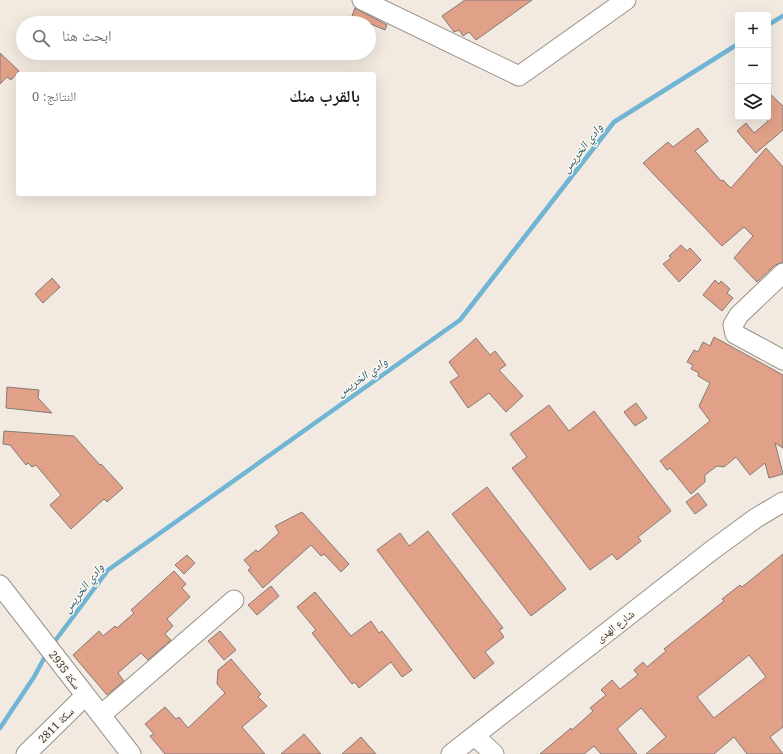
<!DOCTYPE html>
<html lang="ar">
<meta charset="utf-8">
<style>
:root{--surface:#fff;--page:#f6f6f6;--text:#202124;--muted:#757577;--line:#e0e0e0}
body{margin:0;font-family:"Noto Serif","Noto Naskh Arabic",serif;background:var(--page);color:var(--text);direction:rtl}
.controls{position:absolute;right:12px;top:12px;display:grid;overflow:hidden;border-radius:4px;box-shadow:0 4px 16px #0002}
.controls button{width:36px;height:36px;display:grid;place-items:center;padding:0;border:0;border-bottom:1px solid var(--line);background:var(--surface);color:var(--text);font:20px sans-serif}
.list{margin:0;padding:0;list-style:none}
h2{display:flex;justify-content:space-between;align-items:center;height:52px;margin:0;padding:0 16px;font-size:17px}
h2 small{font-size:13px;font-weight:400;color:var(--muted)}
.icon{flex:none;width:22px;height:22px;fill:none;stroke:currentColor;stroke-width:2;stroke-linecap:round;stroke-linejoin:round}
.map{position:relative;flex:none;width:783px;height:754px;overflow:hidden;direction:ltr}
.search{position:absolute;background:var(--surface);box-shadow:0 4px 16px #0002;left:16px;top:16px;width:360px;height:44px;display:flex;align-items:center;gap:10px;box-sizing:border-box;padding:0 14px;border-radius:22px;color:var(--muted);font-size:15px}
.panel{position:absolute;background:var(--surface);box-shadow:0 4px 16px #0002;left:16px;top:72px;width:360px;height:124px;border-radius:4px;direction:rtl}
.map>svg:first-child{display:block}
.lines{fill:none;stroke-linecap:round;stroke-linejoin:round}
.stream{stroke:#70b5d4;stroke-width:4.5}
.building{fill:#e0a188;stroke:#867a76;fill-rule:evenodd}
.minor-casing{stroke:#989188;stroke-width:21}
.minor{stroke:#fff;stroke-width:19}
.labels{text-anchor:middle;stroke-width:3;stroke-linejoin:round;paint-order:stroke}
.street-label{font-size:11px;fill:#373430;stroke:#fef8f0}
.water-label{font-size:12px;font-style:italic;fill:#265c73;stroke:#fef8f0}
</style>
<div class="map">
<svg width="783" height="754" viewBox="0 0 783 754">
<rect width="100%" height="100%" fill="#f2eae0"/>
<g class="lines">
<!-- stream -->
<g class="stream">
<path d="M768 25 783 16"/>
<path d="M52 645 108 570 460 320 614 122 738 44"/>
<path d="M0 728 34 677 47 653"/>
</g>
</g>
<!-- building -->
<g class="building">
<path d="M465 0H532L476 40 469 32 463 36 459 30 454 32 442 16Z"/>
<path d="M355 8 387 25 385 30 352 16Z"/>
<path d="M0 53 19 71 11 80 7 77 0 84Z"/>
<path d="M768 92 783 106V130L756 153 737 131 746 123 754 133 768 121Z"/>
<path d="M698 128 708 141 695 151 721 181 723 180 731 188 766 148 783 167V262L775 265 757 282 734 258 753 236 744 227 722 246 643 163 668 142 673 147Z"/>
<path d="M681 245 687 251 690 248 701 260 679 282 663 264 671 258 669 256Z"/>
<path d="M52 278 60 287 43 303 35 294Z"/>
<path d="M715 280 719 284 721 281 730 289 727 293 733 298 722 311 703 295Z"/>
<path d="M714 337 783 375V448L775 443 783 474 769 478 765 463 750 475 736 457 724 467 717 466 705 475V482L691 494 670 468 667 470 660 461 710 421 699 406 710 383 698 376 699 373 691 369 693 365 687 362 694 350 698 352 703 342 710 346Z"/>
<path d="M476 338 490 355 495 351 506 365 499 370 523 396 506 412 489 393 468 408 450 382 459 376 449 362Z"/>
<path d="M7 387 39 390 38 398 52 413 6 408Z"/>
<path d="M636 403 647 418 635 426 624 412Z"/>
<path d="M549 405 569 431 594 411 671 511 638 537 641 541 617 560 612 554 590 570 512 468 527 457 510 434Z"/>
<path d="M4 431 74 436 100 465 101 464 123 488 107 502 104 499 71 529 50 505 61 495 36 465 32 467 28 463 26 465 10 445 3 444Z"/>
<path d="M487 487 566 589 531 616 452 514Z"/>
<path d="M698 493 707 505 695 514 686 502Z"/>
<path d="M302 512 349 564 341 572 324 554 321 556 311 545 263 588 248 570 251 568 244 560 256 550 258 552 279 533 275 526Z"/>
<path d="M428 531 503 628 499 630 504 637 485 652 494 663 474 679 377 550 400 533 409 546Z"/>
<path d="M783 554V727L770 737 783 754H747L734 737 714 754H646L666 737 641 708 617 729 637 754H601L594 746 584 754H540L571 728 572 730 593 711 590 708 606 695 601 690 612 680 620 689 638 675 634 670 643 662 647 667 666 651 664 649 724 601 722 599 740 585 742 587ZM749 655 766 677 714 718 697 697Z"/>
<path d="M187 555 195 563 184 574 175 565Z"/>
<path d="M174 571 186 584 182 588 190 597 167 619 173 626 165 634 171 640 148 660 141 653 118 673 124 681 107 695 73 655 99 631 103 636 115 626 117 628 134 613 131 610Z"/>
<path d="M271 586 279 596 257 615 248 605Z"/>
<path d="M315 592 351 636 371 621 379 633 382 631 412 670 402 677 391 662 359 688 355 682 352 684 312 633 316 630 297 607Z"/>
<path d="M220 631 236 650 224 660 208 641Z"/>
<path d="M231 659 261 694 258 697 267 706 242 727 265 754H165L150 736 154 734 145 724 165 707 176 719 179 717 188 728 225 693 217 684 218 670Z"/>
<path d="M304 734 321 754H281L295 742Z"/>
<path d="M361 737 376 754H342Z"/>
</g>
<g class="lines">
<defs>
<g id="minor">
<path d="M362 0 519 76 626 0"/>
<path d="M783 273 739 315 733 325 735 334 783 360"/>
<path d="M0 585 131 754"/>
<path d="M101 715 234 600"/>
<path d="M475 736 494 754"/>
<path d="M26 754 85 696"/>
<path d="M451 754 711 551 756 518 783 502"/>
</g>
</defs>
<!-- minor casing -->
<use href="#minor" class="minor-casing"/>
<!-- minor -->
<use href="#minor" class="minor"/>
</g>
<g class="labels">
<!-- street labels -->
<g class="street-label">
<text transform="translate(615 626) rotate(-38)" y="4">شارع الهدى</text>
<text transform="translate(65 670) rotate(53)" y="4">سكة 2935</text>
<text transform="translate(56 725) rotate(-45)" y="4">سكة 2811</text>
</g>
<!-- water labels -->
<g class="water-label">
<text transform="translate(582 148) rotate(-52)" y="4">وادي الخريس</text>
<text transform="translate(362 377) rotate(-35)" y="4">وادي الخريس</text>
<text transform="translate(83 588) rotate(-52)" y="4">وادي الخريس</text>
</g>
</g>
</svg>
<div class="controls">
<button>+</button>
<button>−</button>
<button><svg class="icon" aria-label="layers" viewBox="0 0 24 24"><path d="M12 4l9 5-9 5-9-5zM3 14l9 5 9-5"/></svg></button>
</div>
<div class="search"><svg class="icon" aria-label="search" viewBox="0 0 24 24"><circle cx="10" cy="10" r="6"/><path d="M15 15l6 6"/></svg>ابحث هنا</div>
<section class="panel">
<h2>بالقرب منك<small>النتائج: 0</small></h2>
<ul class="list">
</ul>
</section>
</div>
